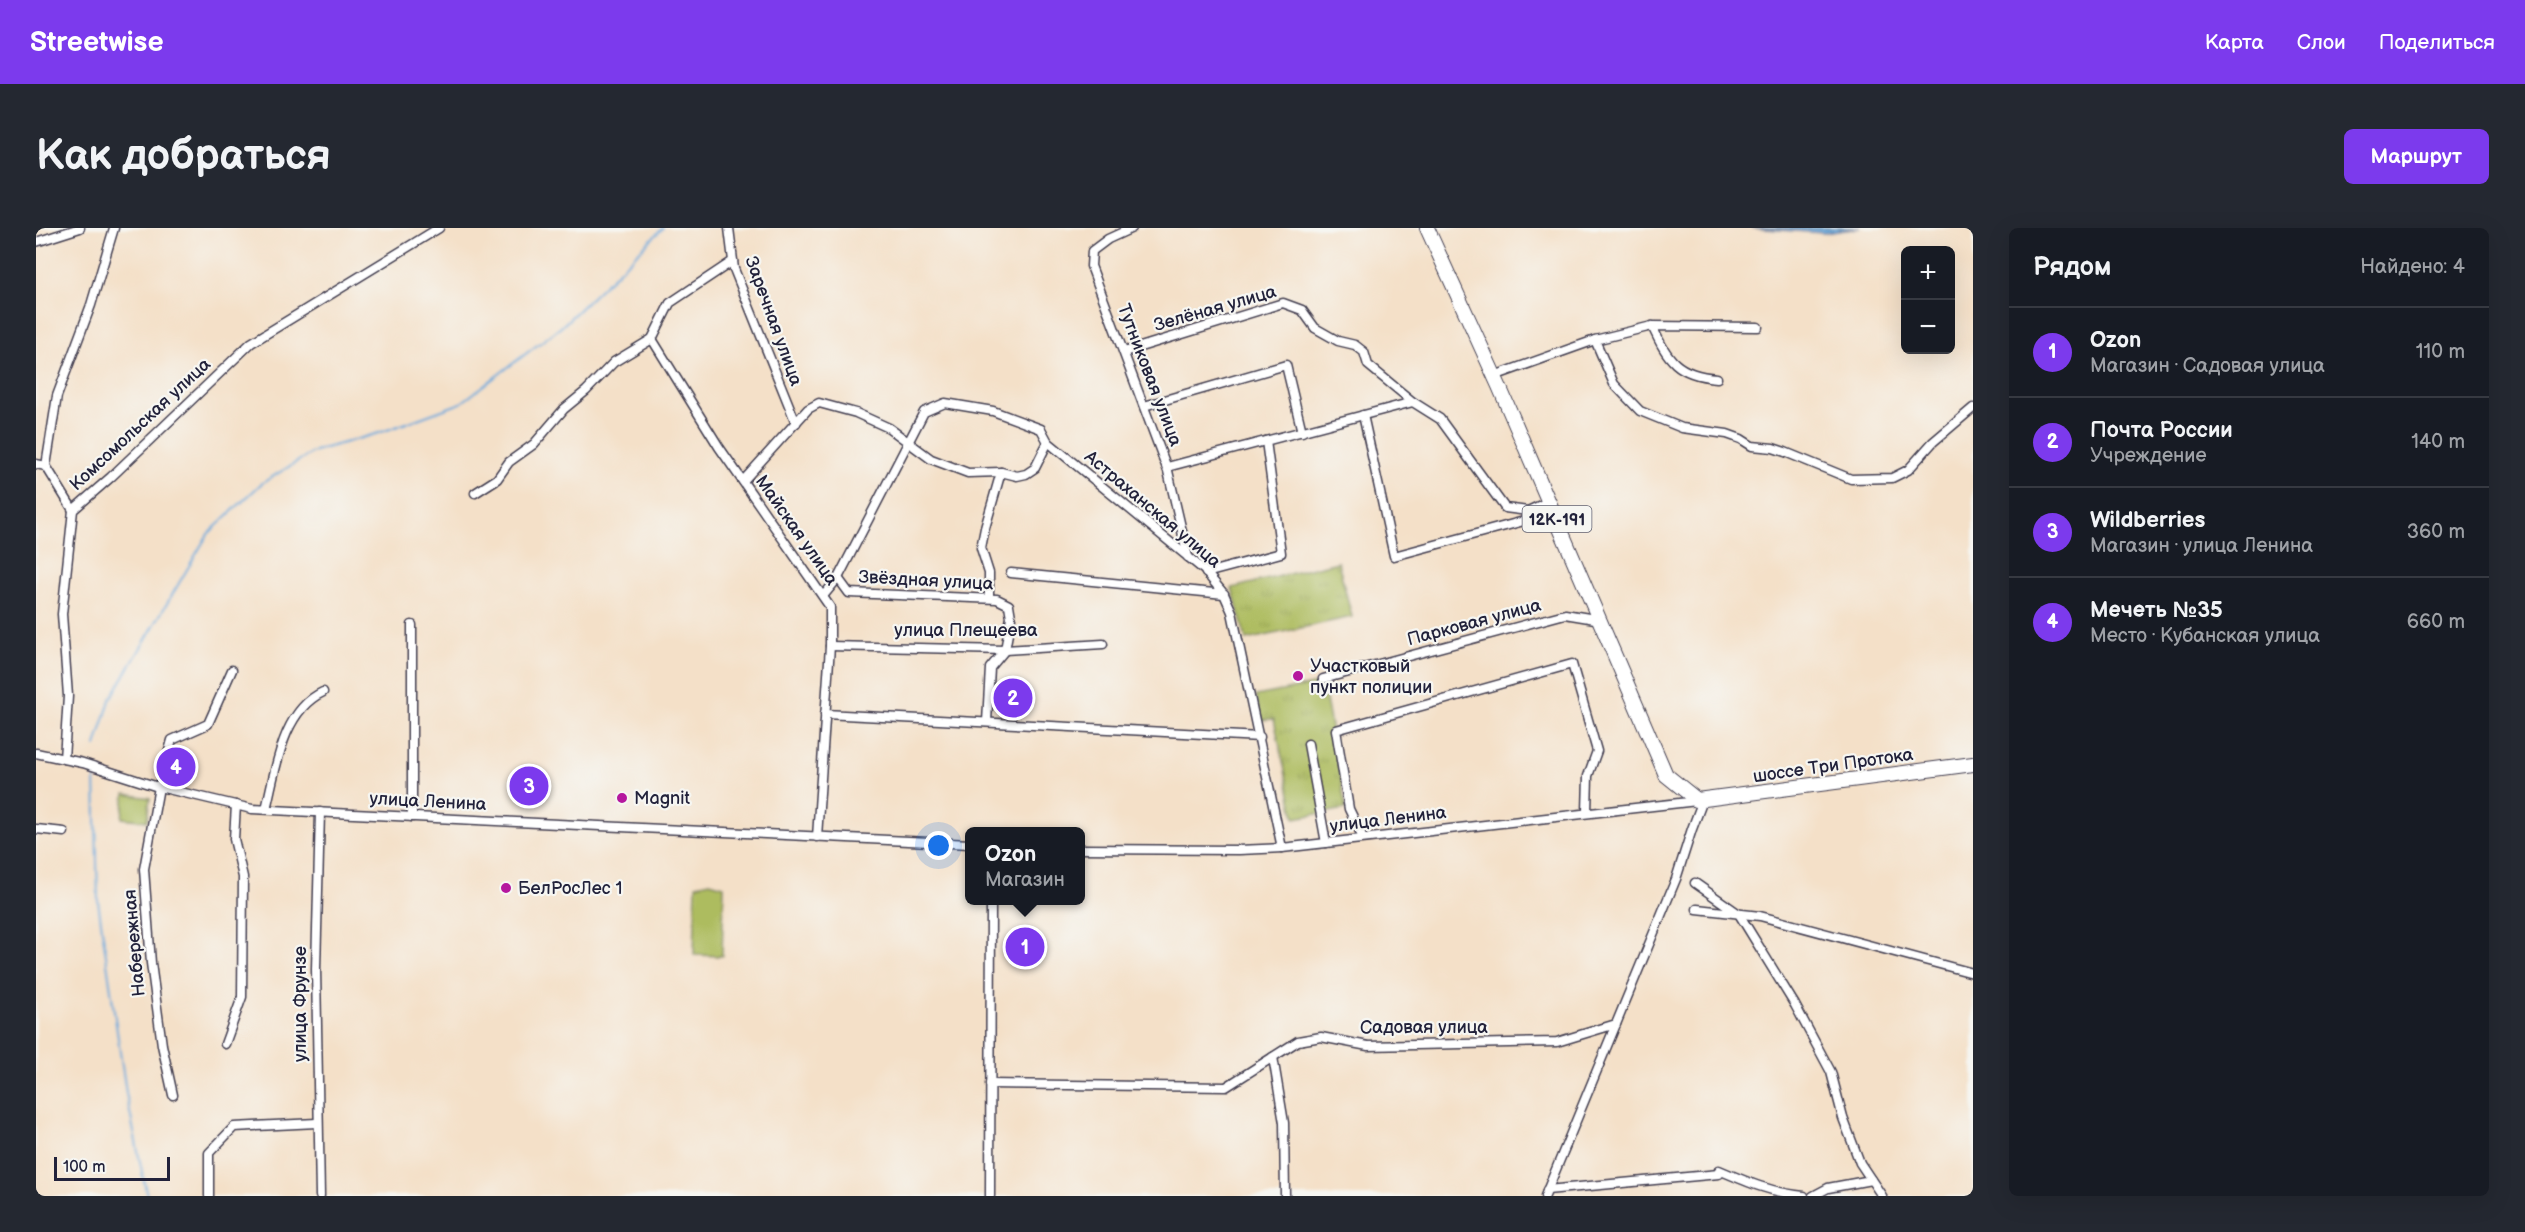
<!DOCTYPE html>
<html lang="ru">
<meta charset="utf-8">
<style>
:root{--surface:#171b24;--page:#242831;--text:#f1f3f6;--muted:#9ea1a6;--line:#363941;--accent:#7c3aed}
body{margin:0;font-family:"Balsamiq Sans",sans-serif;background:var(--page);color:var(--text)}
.controls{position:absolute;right:18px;top:18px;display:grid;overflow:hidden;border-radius:9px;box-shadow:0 6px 24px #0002}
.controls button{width:54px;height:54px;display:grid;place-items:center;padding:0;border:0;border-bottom:2px solid var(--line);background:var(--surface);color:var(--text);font:30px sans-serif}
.scale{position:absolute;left:18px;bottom:15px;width:116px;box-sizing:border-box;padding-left:6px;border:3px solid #22223b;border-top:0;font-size:16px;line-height:21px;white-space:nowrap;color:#22223b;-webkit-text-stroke:4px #f6f6f2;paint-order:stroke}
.you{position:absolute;left:903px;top:618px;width:21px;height:21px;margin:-15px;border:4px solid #fff;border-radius:50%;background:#1a73e8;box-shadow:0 0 0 9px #1a73e833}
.badge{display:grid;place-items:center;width:39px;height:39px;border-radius:50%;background:var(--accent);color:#fff;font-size:20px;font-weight:700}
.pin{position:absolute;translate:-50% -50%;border:3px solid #fff;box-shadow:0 2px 6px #0006}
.popup{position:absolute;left:929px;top:599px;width:120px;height:78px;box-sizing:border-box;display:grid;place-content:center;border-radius:9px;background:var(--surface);filter:drop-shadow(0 2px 4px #0005);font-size:20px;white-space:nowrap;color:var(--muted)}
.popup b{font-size:22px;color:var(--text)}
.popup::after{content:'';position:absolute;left:50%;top:100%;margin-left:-12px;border:12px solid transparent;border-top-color:var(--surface)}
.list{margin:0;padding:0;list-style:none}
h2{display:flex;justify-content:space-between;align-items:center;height:78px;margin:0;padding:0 24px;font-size:26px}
h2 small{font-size:20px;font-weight:400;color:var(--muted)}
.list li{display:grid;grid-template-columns:39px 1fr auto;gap:18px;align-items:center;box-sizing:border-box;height:90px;padding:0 24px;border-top:2px solid var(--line)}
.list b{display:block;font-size:22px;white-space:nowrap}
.list p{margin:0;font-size:20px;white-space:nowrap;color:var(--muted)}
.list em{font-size:20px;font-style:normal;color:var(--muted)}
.map{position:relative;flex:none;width:1937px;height:968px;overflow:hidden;border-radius:9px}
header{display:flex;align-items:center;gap:36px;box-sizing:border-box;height:84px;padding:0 30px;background:var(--accent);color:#fff}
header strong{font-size:28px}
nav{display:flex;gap:33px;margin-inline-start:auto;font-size:21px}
.intro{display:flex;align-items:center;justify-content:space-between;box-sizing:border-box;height:144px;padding:0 36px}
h1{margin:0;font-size:42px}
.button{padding:15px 27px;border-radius:9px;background:var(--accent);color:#fff;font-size:21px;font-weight:700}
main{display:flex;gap:36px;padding:0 36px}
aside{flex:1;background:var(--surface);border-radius:9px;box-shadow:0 6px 24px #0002}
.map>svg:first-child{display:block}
.grass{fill:url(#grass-tufts);stroke:#686f4d;stroke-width:1.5}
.garden{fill:#adbc5f;stroke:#686f4d;stroke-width:1.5}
.water{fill:url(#water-ripples);stroke:#46658c;stroke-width:1.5}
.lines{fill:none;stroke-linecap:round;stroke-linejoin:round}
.stream{stroke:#69a8dc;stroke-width:2}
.street-casing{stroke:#423e50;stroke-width:11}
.primary-casing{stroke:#423e50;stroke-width:16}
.street{stroke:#fff;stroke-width:8}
.primary{stroke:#fff;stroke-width:14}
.poi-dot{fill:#b5179e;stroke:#f6f6f2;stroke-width:2}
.labels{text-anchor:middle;stroke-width:4.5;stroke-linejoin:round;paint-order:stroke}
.shield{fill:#f6f6f2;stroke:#626272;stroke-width:1.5}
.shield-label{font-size:16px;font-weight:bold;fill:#22223b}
.street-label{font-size:18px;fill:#22223b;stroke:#f6f6f2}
.poi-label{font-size:18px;fill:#22223b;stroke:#f6f6f2;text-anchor:start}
</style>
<header>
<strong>Streetwise</strong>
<nav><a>Карта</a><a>Слои</a><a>Поделиться</a></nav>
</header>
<div class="intro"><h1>Как добраться</h1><a class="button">Маршрут</a></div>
<main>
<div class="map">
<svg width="1937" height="968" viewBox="0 0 1937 968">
<defs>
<pattern id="grass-tufts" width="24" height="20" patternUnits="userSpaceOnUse" patternTransform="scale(1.5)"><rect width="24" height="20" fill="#adbc5f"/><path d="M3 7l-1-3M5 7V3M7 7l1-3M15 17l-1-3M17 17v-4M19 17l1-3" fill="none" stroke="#95a153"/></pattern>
<pattern id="water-ripples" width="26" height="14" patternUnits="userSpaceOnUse" patternTransform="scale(1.5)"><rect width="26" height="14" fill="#69a8dc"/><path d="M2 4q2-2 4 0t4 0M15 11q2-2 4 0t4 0" fill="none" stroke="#5688b4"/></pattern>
</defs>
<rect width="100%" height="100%" fill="#f6f6f2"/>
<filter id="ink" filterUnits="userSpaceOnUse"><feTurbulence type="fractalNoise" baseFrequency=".0167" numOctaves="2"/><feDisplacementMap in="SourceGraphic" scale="12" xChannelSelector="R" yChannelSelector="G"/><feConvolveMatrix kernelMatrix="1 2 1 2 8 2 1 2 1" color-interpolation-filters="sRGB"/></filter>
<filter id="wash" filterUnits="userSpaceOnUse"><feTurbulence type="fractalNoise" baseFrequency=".008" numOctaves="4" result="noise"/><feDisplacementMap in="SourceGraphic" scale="24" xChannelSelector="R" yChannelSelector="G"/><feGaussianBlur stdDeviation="1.35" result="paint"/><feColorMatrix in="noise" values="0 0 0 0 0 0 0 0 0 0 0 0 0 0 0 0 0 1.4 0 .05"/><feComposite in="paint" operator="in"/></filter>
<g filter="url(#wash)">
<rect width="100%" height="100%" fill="#f4e0c8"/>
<!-- grass -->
<g class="grass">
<path d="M1302 334 1316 389 1210 412 1196 360Z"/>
<path d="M1287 455 1310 581 1259 590 1238 491 1225 492 1220 468Z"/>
<path d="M89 566 114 570 111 593 86 590Z"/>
</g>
<!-- garden -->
<path class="garden" d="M674 654 688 658 686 728 658 727 660 657Z"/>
<!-- water -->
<path class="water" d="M1715 0H1824L1788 5Z"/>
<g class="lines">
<!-- stream -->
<g class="stream">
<path d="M60 518 74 472 172 306 226 255 279 223 343 205 425 175 525 99 627 0"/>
<path d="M59 550 62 673 90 865 111 968"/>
</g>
</g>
</g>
<g filter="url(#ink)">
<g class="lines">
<defs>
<g id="street">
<path d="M693 0 698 41 760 195"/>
<path d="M1096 0 1072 11 1056 23 1055 38 1132 243 1152 329"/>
<path d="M0 14 44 0"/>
<path d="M1616 98C1632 132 1641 147 1681 150"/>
<path d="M616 111 683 219 794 379V418L781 609"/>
<path d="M1559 112 1578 156 1604 183 1646 200 1691 206 1705 211 1716 218 1737 220 1749 224 1815 251 1856 250 1872 242 1897 214 1937 180"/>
<path d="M1088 124 1247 75 1266 82 1279 100 1302 113 1319 117 1328 124 1332 137 1377 174 1404 191 1469 280 1492 283 1513 273"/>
<path d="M1458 148 1559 112 1616 98 1722 99"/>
<path d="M1108 178 1250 137 1266 204"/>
<path d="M1327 187 1358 328 1488 293"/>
<path d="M0 236 10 238 37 282"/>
<path d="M10 238 21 168 55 77 78 0"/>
<path d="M1131 239 1377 174"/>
<path d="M707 253 772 181 783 175 820 185 853 200 895 231 932 245 965 244 981 248 990 246 999 240 1012 214"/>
<path d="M439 265 461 251 473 234 498 216 528 181 550 163 578 134 616 111 634 75 697 33"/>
<path d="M975 345 1188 366"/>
<path d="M1170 345 1245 325 1230 213"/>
<path d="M802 350 813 365 961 371 973 377 975 389 969 422 954 440 951 494"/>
<path d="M788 367 802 350 888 184 909 175 957 183 1005 201 1012 214 1168 342 1188 366 1196 384 1246 620"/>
<path d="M953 370V345L945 320 949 300 965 244"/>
<path d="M376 397V589"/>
<path d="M794 418 969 422 1067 416"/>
<path d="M1287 451 1529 386 1565 392"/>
<path d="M789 486 1224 509"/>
<path d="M1272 516 1290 615"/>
<path d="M0 525 47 535 119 558 216 581 934 616"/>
<path d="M28 531 32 468 26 386 37 282 75 249 215 115 403 0"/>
<path d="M230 581C240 541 246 483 287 464"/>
<path d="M284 584 280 741 284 968"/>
<path d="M0 601 28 604"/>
<path d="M1327 610 1313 581 1300 502 1536 436 1561 523 1552 548 1551 584"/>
<path d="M1044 621 1203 622 1246 620 1661 573"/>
<path d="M1659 655 1703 686 1759 777 1795 844 1807 890 1824 935 1846 968"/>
<path d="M1661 681 1724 688 1937 745"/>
<path d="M189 816 206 769 207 649 198 611 200 577"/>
<path d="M1237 829 1248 895 1249 968"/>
<path d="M954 856 1190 859 1262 813 1285 809 1332 818 1521 814 1580 796"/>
<path d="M137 867 126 817 115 735 108 641 123 559 136 512 172 496 196 442"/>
<path d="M1683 942C1711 954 1737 965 1768 968"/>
<path d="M1511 962 1683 946"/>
<path d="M173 968V925L198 899 281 895"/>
<path d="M954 968 955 672"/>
<path d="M1509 968 1640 651 1656 601 1667 572"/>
<path d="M1777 968 1792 960 1835 952"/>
</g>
<path id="primary" d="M1391 0 1463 158 1630 547 1661 572 1937 536"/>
</defs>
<!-- street casing -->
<use href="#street" class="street-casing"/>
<!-- primary casing -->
<use href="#primary" class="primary-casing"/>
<!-- street -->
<use href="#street" class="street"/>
<!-- primary -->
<use href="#primary" class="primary"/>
</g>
</g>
<!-- markers -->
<g class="poi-dot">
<circle cx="1262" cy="448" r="6"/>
<circle cx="586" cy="570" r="6"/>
<circle cx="470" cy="660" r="6"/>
</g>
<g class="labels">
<!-- shield labels -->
<rect class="shield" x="1486.5" y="278" width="69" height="26" rx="4.5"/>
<g class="shield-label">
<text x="1521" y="297">12К-191</text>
</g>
<!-- street labels -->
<g class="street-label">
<text transform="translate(1179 80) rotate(-16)" y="6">Зелёная улица</text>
<text transform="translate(738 93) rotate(70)" y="6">Заречная улица</text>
<text transform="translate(1114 147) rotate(69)" y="6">Тутниковая улица</text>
<text transform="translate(104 196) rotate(-43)" y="6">Комсомольская улица</text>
<text transform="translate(1117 281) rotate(40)" y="6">Астраханская улица</text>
<text transform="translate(761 302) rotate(55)" y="6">Майская улица</text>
<text transform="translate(890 352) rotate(3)" y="6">Звёздная улица</text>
<text transform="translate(1438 394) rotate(-15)" y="6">Парковая улица</text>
<text x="930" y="408">улица Плещеева</text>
<text transform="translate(1797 537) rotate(-8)" y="6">шоссе Три Протока</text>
<text transform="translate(392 573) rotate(3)" y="6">улица Ленина</text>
<text transform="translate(1352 591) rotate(-7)" y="6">улица Ленина</text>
<text transform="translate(98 715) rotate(-95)" y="6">Набережная</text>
<text transform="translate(264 776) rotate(-90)" y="6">улица Фрунзе</text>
<text x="1388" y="805">Садовая улица</text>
</g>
<!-- poi labels -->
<g class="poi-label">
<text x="1274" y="444">Участковый<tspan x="1274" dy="21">пункт полиции</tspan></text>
<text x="598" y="576">Magnit</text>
<text x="482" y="666">БелРосЛес 1</text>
</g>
</g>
</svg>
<div class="controls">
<button>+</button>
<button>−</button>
</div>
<div class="scale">100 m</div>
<div class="you"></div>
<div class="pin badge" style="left:989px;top:719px">1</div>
<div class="popup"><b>Ozon</b>Магазин</div>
<div class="pin badge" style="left:977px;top:470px">2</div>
<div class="pin badge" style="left:493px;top:558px">3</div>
<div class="pin badge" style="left:140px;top:539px">4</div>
</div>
<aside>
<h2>Рядом<small>Найдено: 4</small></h2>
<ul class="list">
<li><span class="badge">1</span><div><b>Ozon</b><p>Магазин · Садовая улица</p></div><em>110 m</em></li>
<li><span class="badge">2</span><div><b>Почта России</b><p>Учреждение</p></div><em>140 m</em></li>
<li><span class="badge">3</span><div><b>Wildberries</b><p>Магазин · улица Ленина</p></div><em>360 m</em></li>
<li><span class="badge">4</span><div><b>Мечеть №35</b><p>Место · Кубанская улица</p></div><em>660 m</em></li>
</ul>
</aside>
</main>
